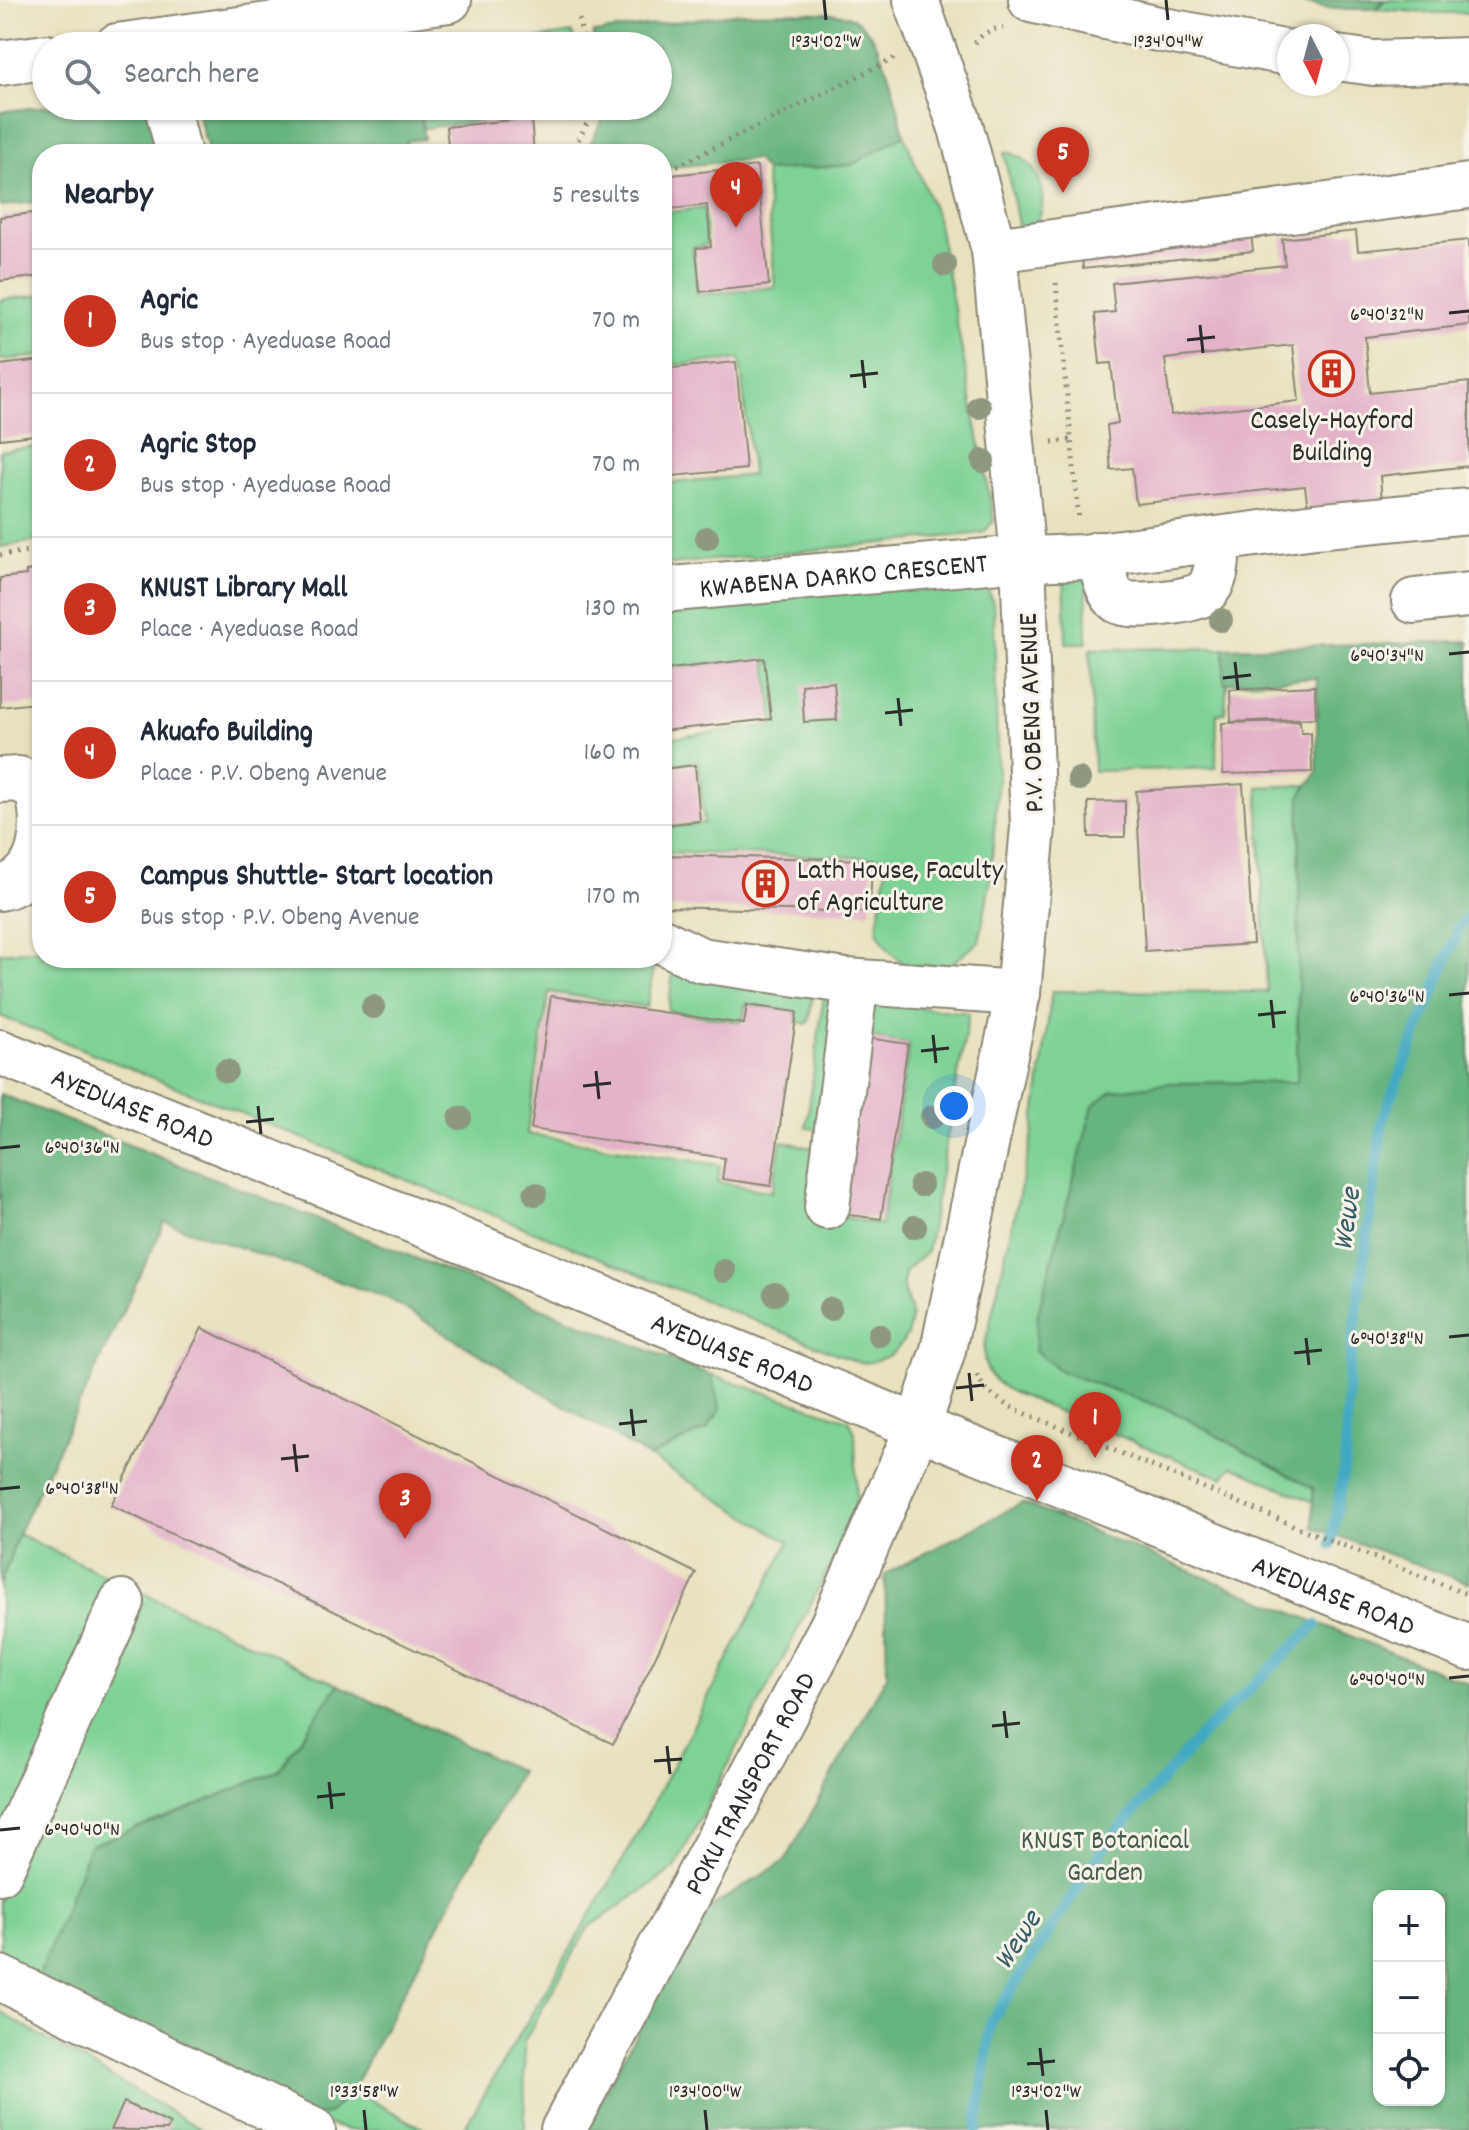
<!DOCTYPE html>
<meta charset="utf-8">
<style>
:root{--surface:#fff;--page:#f2f2f3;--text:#1f2937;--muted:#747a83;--line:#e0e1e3;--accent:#c8321e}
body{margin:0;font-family:Dekko,sans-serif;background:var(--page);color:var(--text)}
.controls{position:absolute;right:24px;bottom:24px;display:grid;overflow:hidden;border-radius:16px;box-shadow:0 2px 6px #0004}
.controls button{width:72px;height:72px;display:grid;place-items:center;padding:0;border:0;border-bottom:2px solid var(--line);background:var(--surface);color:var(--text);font:40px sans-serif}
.compass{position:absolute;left:1277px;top:24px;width:72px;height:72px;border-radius:50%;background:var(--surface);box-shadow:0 2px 6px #0004;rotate:174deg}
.you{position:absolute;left:954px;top:1106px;width:28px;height:28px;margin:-20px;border:6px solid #fff;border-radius:50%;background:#1a73e8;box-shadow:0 0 0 12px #1a73e833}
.badge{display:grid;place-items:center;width:52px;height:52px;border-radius:50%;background:var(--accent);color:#fff;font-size:26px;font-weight:700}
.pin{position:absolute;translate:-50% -66px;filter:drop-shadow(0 2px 4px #0008)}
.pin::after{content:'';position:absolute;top:42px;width:28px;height:24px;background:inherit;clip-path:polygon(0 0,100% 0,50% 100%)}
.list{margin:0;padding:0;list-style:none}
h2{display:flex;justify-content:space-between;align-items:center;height:104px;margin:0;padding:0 32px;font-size:34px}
h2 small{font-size:26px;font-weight:400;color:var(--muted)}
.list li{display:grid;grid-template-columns:52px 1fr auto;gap:24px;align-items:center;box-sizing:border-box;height:144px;padding:0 32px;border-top:2px solid var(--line)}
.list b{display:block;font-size:30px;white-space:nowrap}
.list p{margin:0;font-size:26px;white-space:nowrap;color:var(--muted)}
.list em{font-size:26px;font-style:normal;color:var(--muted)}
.icon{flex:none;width:44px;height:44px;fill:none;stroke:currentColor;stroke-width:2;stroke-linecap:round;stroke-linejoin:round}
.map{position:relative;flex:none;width:1469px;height:2130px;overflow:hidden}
.search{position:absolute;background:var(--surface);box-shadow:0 2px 6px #0004;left:32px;top:32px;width:640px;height:88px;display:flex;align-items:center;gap:20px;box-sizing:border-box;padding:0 28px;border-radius:44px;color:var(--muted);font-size:30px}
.panel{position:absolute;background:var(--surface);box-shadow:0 2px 6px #0004;left:32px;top:144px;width:640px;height:824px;border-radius:32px}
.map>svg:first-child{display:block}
.green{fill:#7ed295;stroke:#547e60;stroke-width:2}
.forest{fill:#66b47e;stroke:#487054;stroke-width:2;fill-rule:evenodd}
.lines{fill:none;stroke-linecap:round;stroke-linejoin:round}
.stream{stroke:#42a9c2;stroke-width:11}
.building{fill:#e4b3ca;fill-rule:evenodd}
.minor-casing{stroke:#8a8674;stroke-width:48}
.path{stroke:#8a8674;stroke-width:5;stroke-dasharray:2 6;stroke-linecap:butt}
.minor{stroke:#fff;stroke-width:44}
.tree{fill:#8e987f}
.ticks{fill:none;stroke:#2b2b2b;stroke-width:3}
.labels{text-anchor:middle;stroke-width:6;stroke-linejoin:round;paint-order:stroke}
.poi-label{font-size:28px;fill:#2b2b2b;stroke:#f7f3e8}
.street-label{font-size:28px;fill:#2b2b2b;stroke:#f7f3e8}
.park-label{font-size:28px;fill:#445d4b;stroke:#f7f3e8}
.water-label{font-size:30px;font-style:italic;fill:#345d67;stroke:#f7f3e8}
.ticks-label{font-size:20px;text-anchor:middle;fill:#2b2b2b;stroke:#f7f3e8;stroke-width:6;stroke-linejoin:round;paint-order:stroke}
</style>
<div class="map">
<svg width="1469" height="2130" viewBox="0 0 1469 2130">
<rect width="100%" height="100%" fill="#f7f3e8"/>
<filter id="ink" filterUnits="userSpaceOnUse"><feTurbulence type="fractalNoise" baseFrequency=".0125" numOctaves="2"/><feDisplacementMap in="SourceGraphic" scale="16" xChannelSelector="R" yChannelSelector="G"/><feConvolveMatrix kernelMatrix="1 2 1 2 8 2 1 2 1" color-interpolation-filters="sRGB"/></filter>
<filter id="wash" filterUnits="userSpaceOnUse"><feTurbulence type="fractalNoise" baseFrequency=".006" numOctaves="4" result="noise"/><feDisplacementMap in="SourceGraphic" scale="32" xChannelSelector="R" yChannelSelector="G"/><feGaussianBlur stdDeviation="1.8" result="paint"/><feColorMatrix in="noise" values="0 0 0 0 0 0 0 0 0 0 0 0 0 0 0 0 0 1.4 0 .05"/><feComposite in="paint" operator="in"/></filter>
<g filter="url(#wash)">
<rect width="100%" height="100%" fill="#e8e1be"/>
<!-- green -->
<g class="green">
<path d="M1385 0H1469V13H1431L1376 9Z"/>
<path d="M573 33 576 46H487Z"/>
<path d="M420 106H589V109L423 128Z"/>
<path d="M904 135 937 218 994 521 984 532 974 534 662 565V484L752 475 740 359 662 366V213L704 208 707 245 693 247 698 295 775 287 765 171 851 165Z"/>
<path d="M1004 152C1038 156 1051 194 1037 223L1019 230Z"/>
<path d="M42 295V356L0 360V300Z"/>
<path d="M42 446V540L0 547V451Z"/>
<path d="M1086 564 1087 643H1066L1064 566Z"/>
<path d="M985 583 993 602 994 620 998 780 990 883 979 942 951 964 906 967 887 948 877 931 888 858 662 852V828L704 823 698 762 662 765V739L774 725 766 659 662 668V598Z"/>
<path d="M1224 648V682H1227L1225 713 1217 714 1216 768 1094 771 1090 649Z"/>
<path d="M1308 785 1300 796 1297 1082 1168 1083 1112 1091 1060 1371 1172 1411 1313 1488V1502L1232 1466 1223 1478 1011 1392C992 1381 983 1371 984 1349L1033 1133 1052 991 1267 992 1258 787Z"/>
<path d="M42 949V958H638L639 961 655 962 647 1007 549 992 527 1134 720 1165 718 1182 772 1192 781 1141 822 1150 810 1209 881 1225 909 1044 864 1037 874 1005 883 1003 969 1013 927 1252C920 1258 908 1265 905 1274 899 1295 907 1293 910 1309 916 1341 885 1367 857 1362L0 1016V953Z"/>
<path d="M673 971 814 987 809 1021 806 1024 797 1022V1012L746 1004 742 1022 668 1011Z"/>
<path d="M824 994 840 996 823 1130 806 1128Z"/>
<path d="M711 1375 849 1420 855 1433 857 1514 675 1868 588 1928 524 2041 525 2130H463L627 1853 789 1542 649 1457 707 1429 720 1409Z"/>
<path d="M18 1534 338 1685 278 1771 187 1809 37 1981 0 1963V1586Z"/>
<path d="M0 2012 202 2130H0Z"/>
<path d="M352 2090 426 2130H346L307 2117 328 2113Z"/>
</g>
<!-- forest -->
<g class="forest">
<path d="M1286 0H1385L1376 9H1335Z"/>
<path d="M790 12C805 13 840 11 852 18 885 35 896 102 904 135L851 165 765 171 756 159 662 168V154H585L605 115 603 106H658V46H594L593 33 740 13Z"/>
<path d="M46 106H153L168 154H42V201L0 206V112Z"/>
<path d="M196 106H420L424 139 406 141 407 154H209Z"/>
<path d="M1469 641V1583L1313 1527V1488L1172 1411 1060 1371 1035 1351 1038 1313 1093 1105 1112 1091 1168 1083 1297 1082 1300 796 1317 773V678L1224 683V648Z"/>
<path d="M0 1094 711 1375 721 1409 707 1429 649 1457 387 1298 165 1222 18 1534 0 1586Z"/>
<path d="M1022 1503 1469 1684V2130H584L702 1913 786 1860 887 1675 885 1574ZM1379 1896H1439V2100H1379Z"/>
<path d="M338 1685 520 1771 352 2090 328 2114 307 2117 37 1981 90 1845 187 1809 278 1771Z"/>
</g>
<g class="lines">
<!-- stream -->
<g class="stream">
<path d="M1331 1544 1345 1462 1348 1377 1383 1118 1459 928 1469 916"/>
<path d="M977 2130 991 2021 1106 1844 1201 1735 1316 1625"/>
</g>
</g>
<g id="blocks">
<!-- building -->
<g class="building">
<path d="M531 118 534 154H449L446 127Z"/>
<path d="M757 166 769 285 700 292 696 248 711 247 707 205 662 210V176Z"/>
<path d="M42 212V276L0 281V217Z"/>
<path d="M1250 225 1253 251 1083 269 1081 243Z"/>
<path d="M1356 231 1358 251 1469 240V325L1365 337 1370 393 1469 382V466L1380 476 1382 501 1308 509 1305 486 1136 504 1132 468 1111 470 1107 425 1118 423 1111 363 1100 364 1095 314 1115 312 1112 283 1285 265 1282 239ZM1293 345 1299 401 1171 415 1165 359Z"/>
<path d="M42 360V434L0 439V365Z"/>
<path d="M736 362 746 469 662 477V369Z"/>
<path d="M42 569V706L37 707 36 703 0 707V578L26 575V571Z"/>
<path d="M764 658 771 719 662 731V670Z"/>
<path d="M834 682 837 720 804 722 802 685Z"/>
<path d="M1315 686 1316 718 1231 722 1230 690Z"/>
<path d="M1300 721 1301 733H1311L1312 772 1223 774 1222 723Z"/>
<path d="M695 765 700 821 662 825V769Z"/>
<path d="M1243 784 1253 944 1145 951 1136 791Z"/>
<path d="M1125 801V837H1089L1088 802Z"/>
<path d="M662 855 872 860 870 912 662 907Z"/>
<path d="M551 996 744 1024 747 1005 797 1012 771 1186 722 1179 725 1158 531 1129Z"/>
<path d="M868 1038 908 1044 881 1219 841 1214Z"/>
<path d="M202 1328 696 1573 613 1744 111 1505Z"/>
<path d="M124 2102 170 2124 167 2130H111Z"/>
</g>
</g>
</g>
<g filter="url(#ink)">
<use href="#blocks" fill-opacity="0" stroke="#8a8674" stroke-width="2"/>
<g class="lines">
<defs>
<g id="minor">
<path d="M1031 0 1163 30 1289 53"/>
<path d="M117 46 449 0"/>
<path d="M1337 58 1374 63 1469 60"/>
<path d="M0 63 46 57"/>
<path d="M167 106 179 154"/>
<path d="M994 250 1469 186"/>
<path d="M1098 554C1103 568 1106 592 1118 601 1129 609 1193 602 1204 593 1219 580 1217 556 1218 539"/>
<path id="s1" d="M662 590 999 560 1083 557 1315 526 1469 511"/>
<path d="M1414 601 1469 595"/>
<path d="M0 780 19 779 37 789C47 826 44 879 0 888"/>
<path d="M662 941 701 960 846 981 1018 993"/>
<path id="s2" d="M0 1052 918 1427 1469 1648"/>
<path d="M827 1207 856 982"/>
<path d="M0 1872 122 1602"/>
<path d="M0 1978 313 2130"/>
<path id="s3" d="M563 2130 833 1624 918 1427 943 1350 1018 993 1033 827 1023 558 994 250 961 128 916 0"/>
</g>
</defs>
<!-- minor casing -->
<use href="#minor" class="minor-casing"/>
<!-- path -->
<g class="path">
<path d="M579 19 584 46"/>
<path d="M975 43C983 33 990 29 1003 28"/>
<path d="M571 154 596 106"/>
<path d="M662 170 671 169 895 58"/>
<path d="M1056 283 1079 520"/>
<path d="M1052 442 1071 440"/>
<path d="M0 555 42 549"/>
<path d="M977 1375 985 1389 1008 1406 1307 1531 1469 1595"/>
</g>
<!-- minor -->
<use href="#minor" class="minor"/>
</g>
<!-- trees -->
<g class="tree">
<circle cx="945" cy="265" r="12"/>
<circle cx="979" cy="407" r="12"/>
<circle cx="983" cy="461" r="12"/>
<circle cx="707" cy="538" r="12"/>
<circle cx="1221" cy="620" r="12"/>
<circle cx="1079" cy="779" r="12"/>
<circle cx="373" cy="1007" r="12"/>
<circle cx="226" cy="1071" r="12"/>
<circle cx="932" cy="1117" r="12"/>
<circle cx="460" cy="1118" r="12"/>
<circle cx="921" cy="1185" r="12"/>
<circle cx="535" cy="1194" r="12"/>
<circle cx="915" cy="1227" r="12"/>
<circle cx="724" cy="1271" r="12"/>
<circle cx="775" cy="1294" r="12"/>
<circle cx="830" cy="1309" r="12"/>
<circle cx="879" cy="1335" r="12"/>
</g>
</g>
<!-- ticks -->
<path class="ticks" d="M824 0 826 20M1166 0 1168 20M1449 313 1469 311M1200 325 1203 353M1187 340 1215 337M862 360 865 388M850 376 878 373M1449 654 1469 652M1235 662 1238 690M1223 678 1251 675M898 698 901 726M885 713 913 710M1449 995 1469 993M1271 1000 1274 1028M1258 1015 1286 1012M933 1035 936 1063M921 1051 949 1048M596 1071 599 1099M583 1086 611 1083M258 1106 261 1134M246 1122 274 1119M0 1148 20 1146M1449 1337 1469 1335M1306 1338 1309 1365M1294 1353 1322 1350M969 1373 972 1401M956 1388 984 1385M631 1409 634 1436M619 1424 647 1421M294 1444 297 1472M281 1459 309 1456M0 1489 20 1487M1449 1678 1469 1676M1004 1711 1007 1738M992 1726 1020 1723M667 1746 670 1774M654 1761 682 1759M329 1782 332 1809M317 1797 345 1794M0 1830 20 1828M1040 2048 1043 2076M1027 2064 1055 2061M364 2110 366 2130M705 2110 707 2130M1046 2110 1048 2130"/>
<!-- icons -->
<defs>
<symbol id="building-ring" viewBox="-11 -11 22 22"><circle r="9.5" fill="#f7f3e8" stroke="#c8321e" stroke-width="1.5"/><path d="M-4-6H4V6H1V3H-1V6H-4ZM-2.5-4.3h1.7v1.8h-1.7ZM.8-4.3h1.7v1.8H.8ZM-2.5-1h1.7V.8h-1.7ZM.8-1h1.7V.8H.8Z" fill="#c8321e"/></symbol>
</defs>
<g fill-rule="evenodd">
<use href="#building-ring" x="1306" y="348" width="51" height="51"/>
<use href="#building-ring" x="740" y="858" width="51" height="51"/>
</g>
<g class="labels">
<!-- poi labels -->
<g class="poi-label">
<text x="1332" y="428">Casely-Hayford<tspan x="1332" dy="32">Building</tspan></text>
<text x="797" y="878" text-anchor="start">Lath House, Faculty<tspan x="797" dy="32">of Agriculture</tspan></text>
</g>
<!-- street labels -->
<g class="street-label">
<text dy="10" stroke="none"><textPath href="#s1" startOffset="182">KWABENA DARKO CRESCENT</textPath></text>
<text transform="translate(1029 713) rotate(-92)" y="10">P.V. OBENG AVENUE</text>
<text dy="10" stroke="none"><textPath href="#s2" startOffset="144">AYEDUASE ROAD</textPath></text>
<text dy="10" stroke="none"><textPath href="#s2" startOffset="792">AYEDUASE ROAD</textPath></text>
<text dy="10" stroke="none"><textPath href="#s2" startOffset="1440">AYEDUASE ROAD</textPath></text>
<text dy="10" stroke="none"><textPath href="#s3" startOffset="394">POKU TRANSPORT ROAD</textPath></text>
</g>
<!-- park labels -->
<g class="park-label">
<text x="1105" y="1848">KNUST Botanical<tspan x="1105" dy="32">Garden</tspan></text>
</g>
<!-- water labels -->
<g class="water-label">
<text transform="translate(1345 1219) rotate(-82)" y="10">Wewe</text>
<text transform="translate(1016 1939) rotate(-57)" y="10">Wewe</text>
</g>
</g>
<g class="ticks-label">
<text x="826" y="47">1°34'02"W</text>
<text x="1168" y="47">1°34'04"W</text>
<text x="1387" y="320">6°40'32"N</text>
<text x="1387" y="661">6°40'34"N</text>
<text x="1387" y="1002">6°40'36"N</text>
<text x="82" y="1153">6°40'36"N</text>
<text x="1387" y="1344">6°40'38"N</text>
<text x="82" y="1494">6°40'38"N</text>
<text x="1387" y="1685">6°40'40"N</text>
<text x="82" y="1835">6°40'40"N</text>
<text x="364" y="2097">1°33'58"W</text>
<text x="705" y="2097">1°34'00"W</text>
<text x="1046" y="2097">1°34'02"W</text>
</g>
</svg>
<div class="controls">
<button>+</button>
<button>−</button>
<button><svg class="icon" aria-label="locate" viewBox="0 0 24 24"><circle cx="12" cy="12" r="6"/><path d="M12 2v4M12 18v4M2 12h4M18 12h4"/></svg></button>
</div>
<svg class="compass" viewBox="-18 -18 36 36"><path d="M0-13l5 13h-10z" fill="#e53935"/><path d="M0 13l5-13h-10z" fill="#747a83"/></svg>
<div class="you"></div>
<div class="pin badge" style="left:1095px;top:1458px">1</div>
<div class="pin badge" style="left:1037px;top:1501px">2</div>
<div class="pin badge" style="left:405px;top:1539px">3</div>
<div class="pin badge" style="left:736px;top:228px">4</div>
<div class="pin badge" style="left:1063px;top:193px">5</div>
<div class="search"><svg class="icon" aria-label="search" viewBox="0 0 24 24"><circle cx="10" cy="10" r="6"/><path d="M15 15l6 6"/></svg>Search here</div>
<section class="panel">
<h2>Nearby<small>5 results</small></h2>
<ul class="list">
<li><span class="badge">1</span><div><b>Agric</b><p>Bus stop · Ayeduase Road</p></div><em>70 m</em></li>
<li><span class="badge">2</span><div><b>Agric Stop</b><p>Bus stop · Ayeduase Road</p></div><em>70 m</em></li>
<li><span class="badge">3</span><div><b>KNUST Library Mall</b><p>Place · Ayeduase Road</p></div><em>130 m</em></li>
<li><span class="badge">4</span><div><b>Akuafo Building</b><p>Place · P.V. Obeng Avenue</p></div><em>160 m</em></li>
<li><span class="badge">5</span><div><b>Campus Shuttle- Start location</b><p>Bus stop · P.V. Obeng Avenue</p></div><em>170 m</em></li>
</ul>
</section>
</div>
